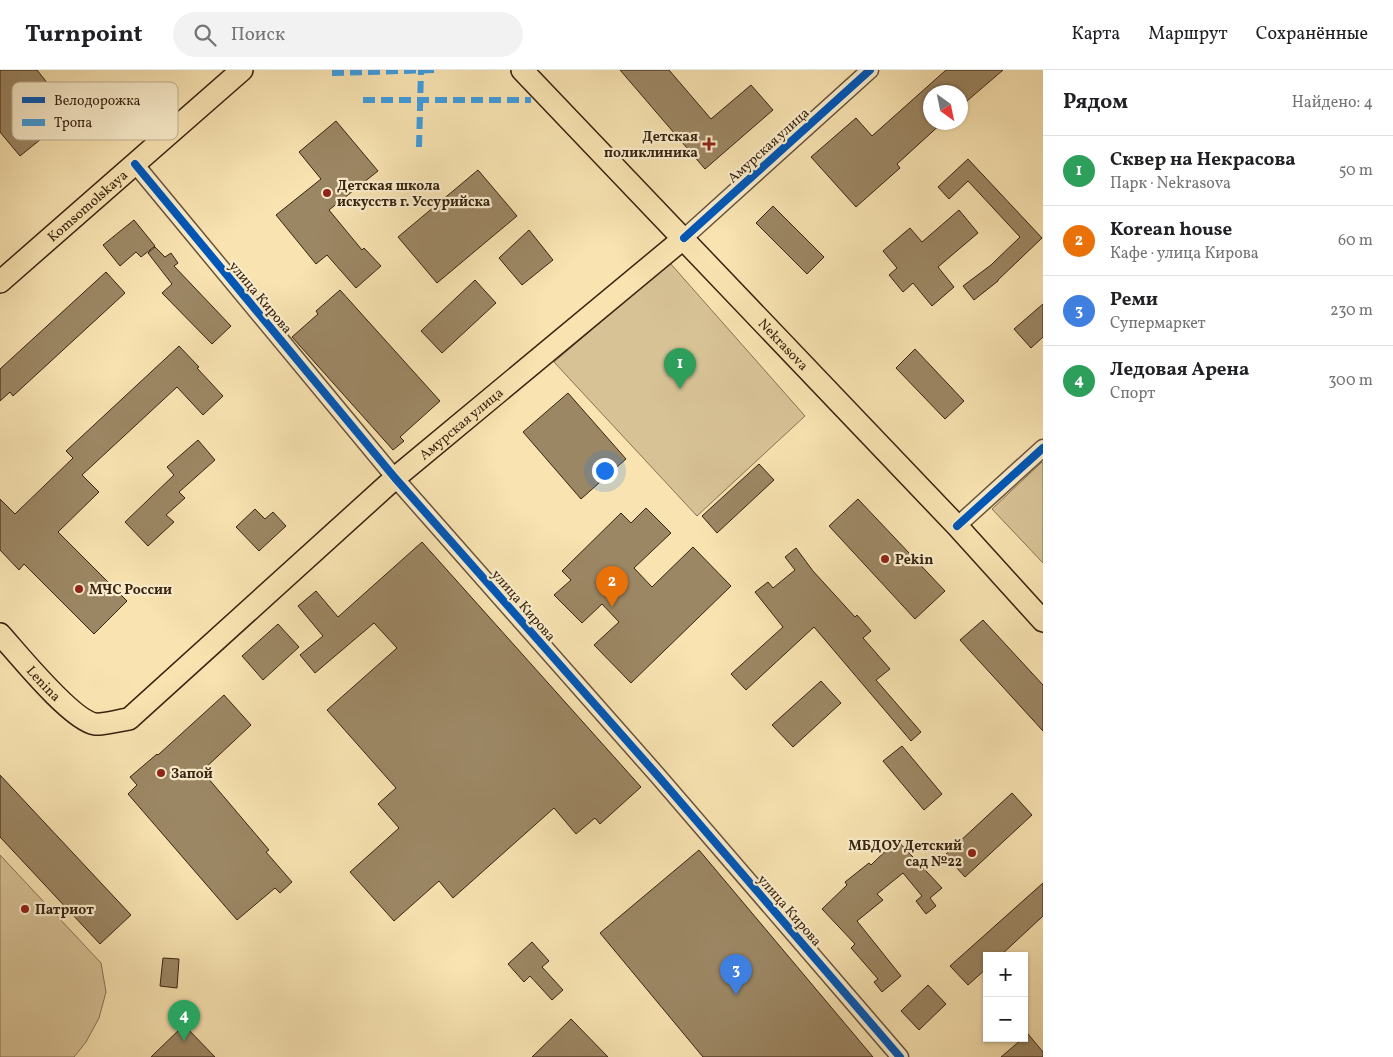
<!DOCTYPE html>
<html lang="ru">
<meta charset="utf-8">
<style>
:root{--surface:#fff;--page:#f2f2f2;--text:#202124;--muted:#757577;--line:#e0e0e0;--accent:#2563eb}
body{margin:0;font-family:Vollkorn,serif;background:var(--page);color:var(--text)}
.controls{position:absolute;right:15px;bottom:15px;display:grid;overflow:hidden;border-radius:0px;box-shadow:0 1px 4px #0004}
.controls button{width:45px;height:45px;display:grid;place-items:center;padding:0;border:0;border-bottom:1px solid var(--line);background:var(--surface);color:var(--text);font:25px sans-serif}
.compass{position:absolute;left:923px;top:15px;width:45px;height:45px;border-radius:50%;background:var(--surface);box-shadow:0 1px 4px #0004;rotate:147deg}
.you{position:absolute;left:604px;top:400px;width:18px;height:18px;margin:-12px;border:4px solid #fff;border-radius:50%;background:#1a73e8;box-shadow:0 0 0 8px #1a73e833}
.badge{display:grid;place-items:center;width:32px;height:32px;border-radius:50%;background:var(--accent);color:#fff;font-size:16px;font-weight:700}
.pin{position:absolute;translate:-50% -41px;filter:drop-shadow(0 1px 2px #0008)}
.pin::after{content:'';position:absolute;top:26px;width:18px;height:15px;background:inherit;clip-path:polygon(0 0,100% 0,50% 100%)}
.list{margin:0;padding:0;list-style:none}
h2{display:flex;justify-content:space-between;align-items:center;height:65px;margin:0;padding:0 20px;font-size:21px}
h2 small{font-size:16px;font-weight:400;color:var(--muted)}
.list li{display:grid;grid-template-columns:32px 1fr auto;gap:15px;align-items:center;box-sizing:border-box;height:70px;padding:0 20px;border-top:1px solid var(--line)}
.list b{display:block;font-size:19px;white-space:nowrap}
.list p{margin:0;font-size:16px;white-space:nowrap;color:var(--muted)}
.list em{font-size:16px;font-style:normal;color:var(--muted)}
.icon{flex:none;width:28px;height:28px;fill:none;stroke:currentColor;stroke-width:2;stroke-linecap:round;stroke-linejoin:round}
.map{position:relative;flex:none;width:1043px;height:987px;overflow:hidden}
header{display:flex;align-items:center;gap:30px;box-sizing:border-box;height:70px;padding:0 25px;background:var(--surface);border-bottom:1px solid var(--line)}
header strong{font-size:24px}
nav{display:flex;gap:28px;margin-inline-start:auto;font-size:18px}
.search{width:350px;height:45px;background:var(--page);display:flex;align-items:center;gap:12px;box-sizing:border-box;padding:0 18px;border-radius:28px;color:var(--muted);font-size:19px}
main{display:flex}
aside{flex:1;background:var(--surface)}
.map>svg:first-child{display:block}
.green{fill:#d7c296;stroke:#887254}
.building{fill:#9c8764;stroke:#382311}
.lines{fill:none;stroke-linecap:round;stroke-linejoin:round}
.minor-casing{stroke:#685339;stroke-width:19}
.major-casing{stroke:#382311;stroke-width:24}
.minor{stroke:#faedcc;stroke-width:16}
.major{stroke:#f8e3b1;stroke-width:21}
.quiet{stroke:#3e9cde;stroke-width:6;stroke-dasharray:12 6;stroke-linecap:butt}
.cycleway-casing{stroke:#faedcc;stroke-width:11}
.cycleway{stroke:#0057b8;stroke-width:8}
.poi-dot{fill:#8f2418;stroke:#faedcc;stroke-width:2}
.labels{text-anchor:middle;stroke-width:4.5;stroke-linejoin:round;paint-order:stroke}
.poi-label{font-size:14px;font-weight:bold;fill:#382311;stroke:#faedcc;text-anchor:start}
.street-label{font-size:14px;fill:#382311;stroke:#faedcc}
.key{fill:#faedcc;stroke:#c0b094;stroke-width:1}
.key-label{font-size:14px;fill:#382311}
</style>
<header>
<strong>Turnpoint</strong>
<div class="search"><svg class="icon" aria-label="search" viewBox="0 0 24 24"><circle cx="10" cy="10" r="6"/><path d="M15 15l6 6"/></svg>Поиск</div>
<nav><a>Карта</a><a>Маршрут</a><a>Сохранённые</a></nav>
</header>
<main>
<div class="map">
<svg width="1043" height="987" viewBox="0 0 1043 987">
<rect width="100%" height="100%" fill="#f8e3b1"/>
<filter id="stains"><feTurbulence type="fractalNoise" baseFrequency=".004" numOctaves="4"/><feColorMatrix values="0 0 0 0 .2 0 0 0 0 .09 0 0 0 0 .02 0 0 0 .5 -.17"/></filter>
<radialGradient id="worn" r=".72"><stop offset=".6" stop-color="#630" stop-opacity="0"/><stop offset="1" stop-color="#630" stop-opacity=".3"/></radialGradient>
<!-- green -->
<g class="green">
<path d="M670 193 805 346 697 446 554 292Z"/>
<path d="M1042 392 1043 393V493L992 439Z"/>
<path d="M0 785 101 893 106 922 99 948 86 972 74 987H0Z"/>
</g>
<!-- building -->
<g class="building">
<path d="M0 0H37L72 44 20 86 0 62Z"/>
<path d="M620 0H669L711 49 751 15 773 40 705 99Z"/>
<path d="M946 0H1003L960 37V22H930V52H943L897 94 900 98 856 137 811 87 856 48 872 66Z"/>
<path d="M336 51 378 101 329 140 362 180 364 178 381 196 356 218 327 185 316 194 276 145 321 109 299 82Z"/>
<path d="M968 89 1042 168 998 210V211L974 230 963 216 991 195 1020 167 968 111 949 129 938 117Z"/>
<path d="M478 100 517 146 437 213 398 167Z"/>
<path d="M773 136 824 187 807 204 756 153Z"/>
<path d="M959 140 978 163 938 197 954 217 932 236 913 213 903 222 889 205 897 198 883 181 910 158 922 172Z"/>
<path d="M134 150 155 176 141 187 136 182 120 196 103 175Z"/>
<path d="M529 160 553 190 522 215 499 188Z"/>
<path d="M155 177 165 187 171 183 178 193 174 196 231 256 212 274 162 223 172 214 148 183Z"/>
<path d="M106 202 125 223 13 326 10 322 0 331V299Z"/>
<path d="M475 210 496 233 442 283 421 261Z"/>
<path d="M340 220 440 331 400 367 404 371 393 380 292 267 318 244 316 241Z"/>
<path d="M1043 234V267L1031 278 1014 259Z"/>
<path d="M179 276 199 297 197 298 223 326 203 345 177 317 82 405 99 422 58 462 127 531 94 564 24 494 19 500 0 480V429L15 444 73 388 66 381Z"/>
<path d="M915 279 964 331 945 349 896 298Z"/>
<path d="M568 323 626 389 581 429 523 362Z"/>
<path d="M198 370 215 390 179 422 185 428 166 445 174 452 148 476 125 452 174 405 167 397Z"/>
<path d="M759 394 774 410 717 463 702 446Z"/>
<path d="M858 429 945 521 915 549 829 456Z"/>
<path d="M646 438 671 463 634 498 652 517 693 477 731 516 631 613 594 575 619 552 602 534 582 553 554 525 571 510 562 501 621 443 631 453Z"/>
<path d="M255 439 265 449 273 442 286 456 259 481 236 457Z"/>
<path d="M422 472 641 717 600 754 595 748 576 764 554 738 453 828 439 811 394 851 350 802 399 758 378 734 396 718 327 640 397 578 374 553 315 603 300 585 323 566 298 536 316 521 338 547Z"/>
<path d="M796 478 813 501 855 547 857 545 871 561 863 568 890 599 876 610 921 662 911 671 814 557 746 620 731 604 783 557 755 522 768 512 773 518 795 500 785 487Z"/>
<path d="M983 550 1043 615V661L960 570Z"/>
<path d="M278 554 299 577 263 610 242 586Z"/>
<path d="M821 611 841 633 793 677 772 655Z"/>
<path d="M224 625 251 655 202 701 269 780 266 782 292 812 280 823 275 818 237 850 128 724 137 715 130 707 157 684 158 685Z"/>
<path d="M902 676 942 724 924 740 883 691Z"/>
<path d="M0 705 131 845 100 874 0 767Z"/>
<path d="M1012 723 1032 745 965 807 945 785Z"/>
<path d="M897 770 942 818 930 828 936 836 926 844 916 831 922 826 903 803 877 824 883 830 857 851 901 906 882 922 874 912 878 909 851 878 855 874 822 839 847 815 845 812 869 793 871 795Z"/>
<path d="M699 780 873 987H703L600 863Z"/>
<path d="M1043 813V846L1000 886H987V898L968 915 950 896Z"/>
<path d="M532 872 549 891 542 897 563 920 552 930 530 906 524 912 508 894Z"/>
<path d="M163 888 179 889 177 918 160 916Z"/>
<path d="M928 915 946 934 919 960 901 941Z"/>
<path d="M571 949 608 987H532Z"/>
<path d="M184 955 215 987H151Z"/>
<path d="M1028 964 1043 982V987H1001Z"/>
</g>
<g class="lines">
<defs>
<g id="minor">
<path d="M135 94 395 408 658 706 900 987"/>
<path d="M684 168 870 0"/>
<path d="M957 456 1043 378"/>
</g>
<g id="major">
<path id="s1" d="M522 0 957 456 1043 551"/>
<path id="s2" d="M0 212 242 0"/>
<path id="s3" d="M0 564C18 584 71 650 95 654 103 655 120 650 129 649L395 408 684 168"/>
</g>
</defs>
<!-- minor casing -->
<use href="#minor" class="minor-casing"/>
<!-- major casing -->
<use href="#major" class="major-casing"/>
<!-- minor -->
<use href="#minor" class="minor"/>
<!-- major -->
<use href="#major" class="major"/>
<!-- quiet -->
<g class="quiet">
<path d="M332 3 437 0"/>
<path d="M363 30H531"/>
<path d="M419 77 421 0"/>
</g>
<defs>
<g id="cycleway">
<path d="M135 94 395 408 658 706 900 987"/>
<path d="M684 168 870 0"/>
<path d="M957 456 1043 378"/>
</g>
</defs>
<!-- cycleway casing -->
<use href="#cycleway" class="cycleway-casing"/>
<!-- cycleway -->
<use href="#cycleway" class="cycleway"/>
</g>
<!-- markers -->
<g class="poi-dot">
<path d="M706.5 66.5h5v5h5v5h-5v5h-5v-5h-5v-5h5z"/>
<circle cx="327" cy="123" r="5"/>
<circle cx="885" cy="489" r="5"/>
<circle cx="79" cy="519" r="5"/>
<circle cx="161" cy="703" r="5"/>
<circle cx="972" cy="783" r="5"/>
<circle cx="25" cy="839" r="5"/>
</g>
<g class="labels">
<!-- poi labels -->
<g class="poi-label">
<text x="698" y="71" text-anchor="end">Детская<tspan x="698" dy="16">поликлиника</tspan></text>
<text x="337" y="120">Детская школа<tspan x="337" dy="16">искусств г. Уссурийска</tspan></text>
<text x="895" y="494">Pekin</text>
<text x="89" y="524">МЧС России</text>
<text x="171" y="708">Запой</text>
<text x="962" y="780" text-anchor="end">МБДОУ Детский<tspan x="962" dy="16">сад №22</tspan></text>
<text x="35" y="844">Патриот</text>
</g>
<!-- street labels -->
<g class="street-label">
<text transform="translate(768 75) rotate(-42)" y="5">Амурская улица</text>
<text dy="5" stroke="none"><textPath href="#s2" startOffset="116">Komsomolskaya</textPath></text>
<text transform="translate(261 227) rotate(50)" y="5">улица Кирова</text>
<text dy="5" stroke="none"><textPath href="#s1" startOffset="379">Nekrasova</textPath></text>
<text dy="5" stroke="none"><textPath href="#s3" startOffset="611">Амурская улица</textPath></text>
<text transform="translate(524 535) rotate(49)" y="5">улица Кирова</text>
<text dy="5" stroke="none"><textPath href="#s3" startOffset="66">Lenina</textPath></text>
<text transform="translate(790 840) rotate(49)" y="5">улица Кирова</text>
</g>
</g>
<!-- legend -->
<rect x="12" y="12" width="166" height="58" rx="8" class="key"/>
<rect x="22" y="27" width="23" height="6" fill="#0057b8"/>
<rect x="22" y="49" width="23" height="7" fill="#3e9cde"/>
<g class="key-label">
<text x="54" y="35">Велодорожка</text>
<text x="54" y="57">Тропа</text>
</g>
<rect width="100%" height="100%" filter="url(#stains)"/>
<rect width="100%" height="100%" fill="url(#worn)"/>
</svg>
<div class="controls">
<button>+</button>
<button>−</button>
</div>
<svg class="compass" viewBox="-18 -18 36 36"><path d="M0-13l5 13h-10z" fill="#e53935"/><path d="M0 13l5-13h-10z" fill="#757577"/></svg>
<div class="you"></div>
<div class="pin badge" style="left:680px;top:319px;background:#2e9e5b">1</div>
<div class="pin badge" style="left:612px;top:537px;background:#e8710a">2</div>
<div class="pin badge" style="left:736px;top:925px;background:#3f7fe0">3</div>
<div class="pin badge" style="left:184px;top:971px;background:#2e9e5b">4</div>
</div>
<aside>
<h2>Рядом<small>Найдено: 4</small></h2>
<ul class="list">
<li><span class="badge" style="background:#2e9e5b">1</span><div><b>Сквер на Некрасова</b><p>Парк · Nekrasova</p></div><em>50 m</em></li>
<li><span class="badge" style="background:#e8710a">2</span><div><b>Korean house</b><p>Кафе · улица Кирова</p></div><em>60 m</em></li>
<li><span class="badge" style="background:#3f7fe0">3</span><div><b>Реми</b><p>Супермаркет</p></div><em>230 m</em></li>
<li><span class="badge" style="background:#2e9e5b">4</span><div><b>Ледовая Арена</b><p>Спорт</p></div><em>300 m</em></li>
</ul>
</aside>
</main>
